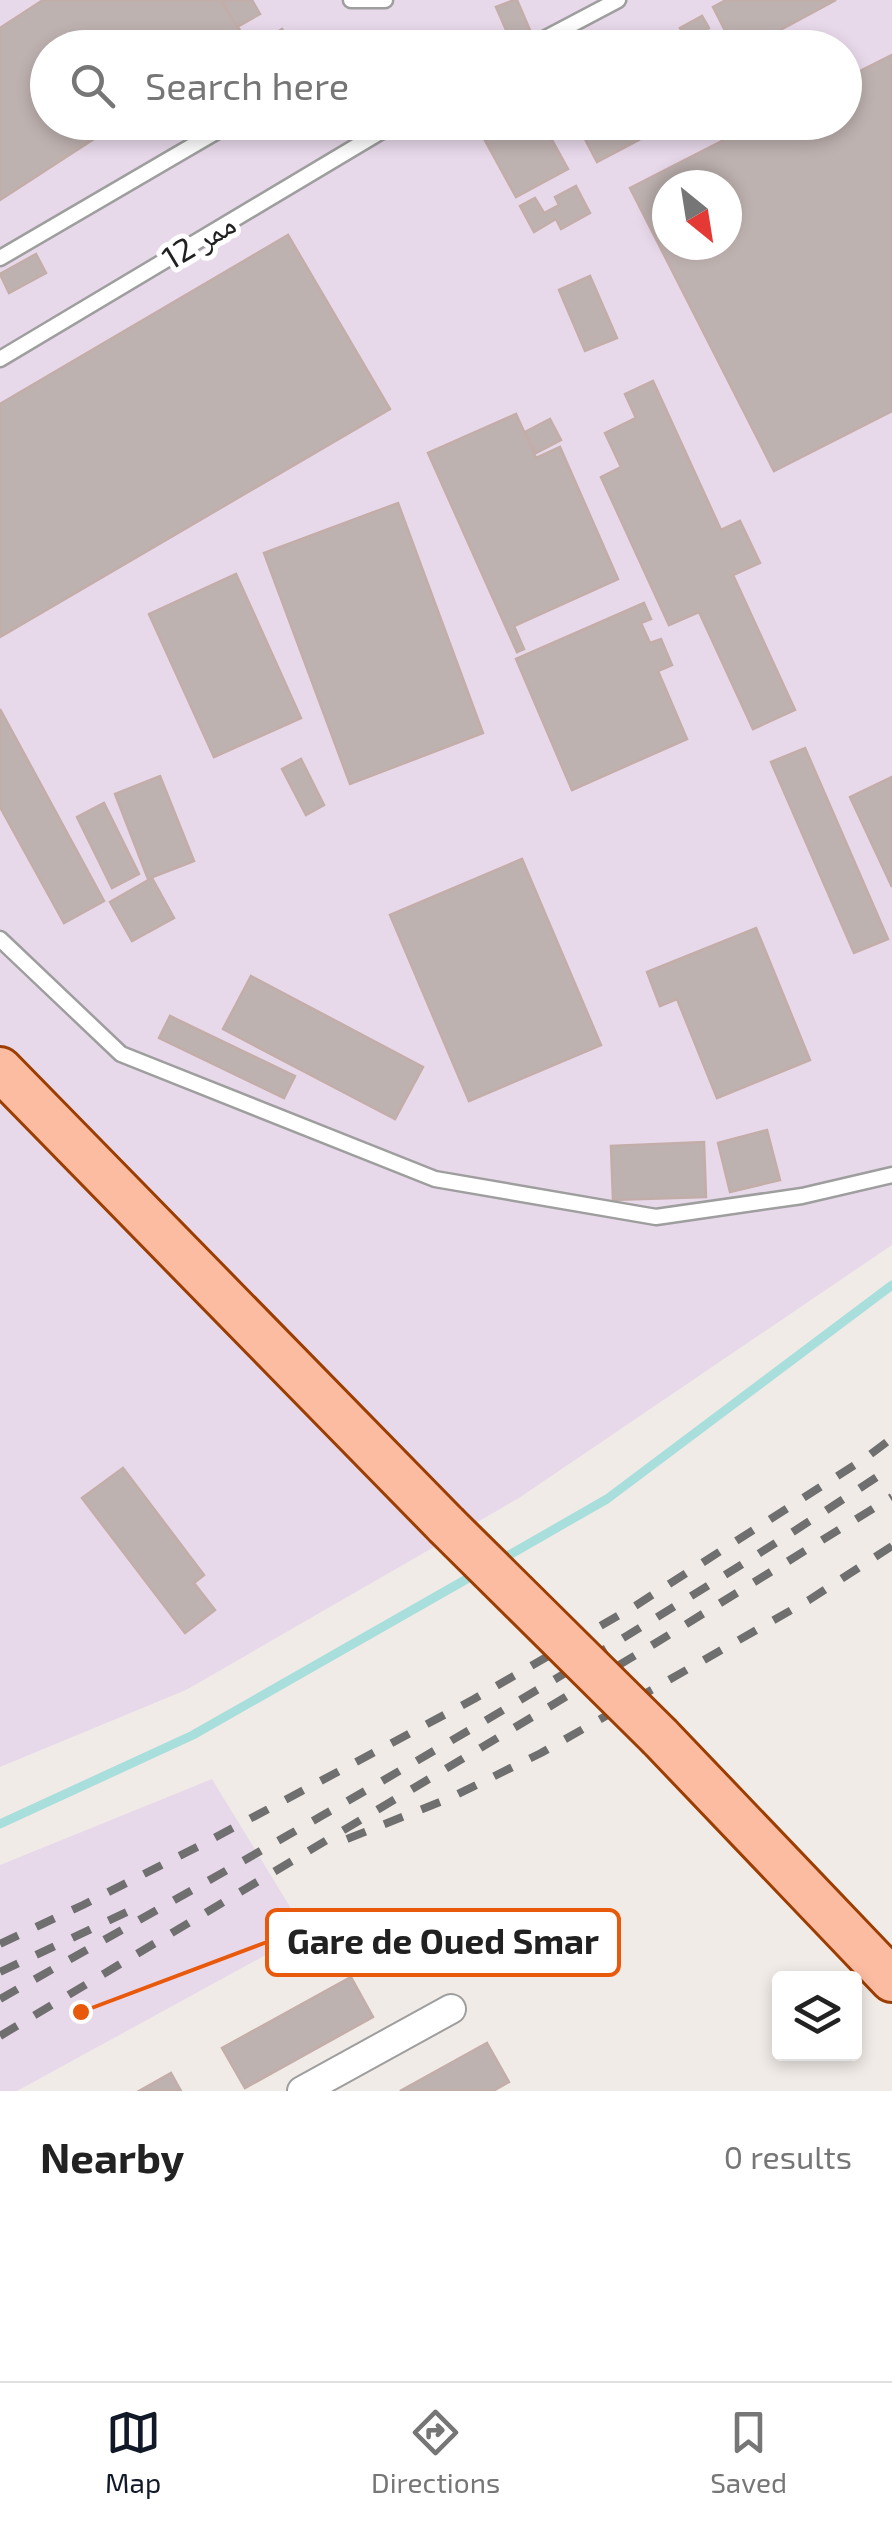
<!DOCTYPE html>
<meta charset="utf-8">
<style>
:root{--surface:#fff;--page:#f2f2f2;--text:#222;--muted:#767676;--line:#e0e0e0;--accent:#111827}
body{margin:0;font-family:"Exo 2","Noto Naskh Arabic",sans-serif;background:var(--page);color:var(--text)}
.controls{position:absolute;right:30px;bottom:30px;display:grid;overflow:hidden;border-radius:10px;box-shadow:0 5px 15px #0003}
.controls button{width:90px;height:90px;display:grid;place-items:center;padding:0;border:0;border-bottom:2px solid var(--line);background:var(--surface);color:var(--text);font:50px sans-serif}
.compass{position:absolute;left:652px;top:170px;width:90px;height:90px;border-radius:50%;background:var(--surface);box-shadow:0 5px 15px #0003;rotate:150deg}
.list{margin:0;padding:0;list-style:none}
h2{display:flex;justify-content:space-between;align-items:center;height:130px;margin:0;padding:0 40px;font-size:42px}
h2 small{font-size:32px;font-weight:400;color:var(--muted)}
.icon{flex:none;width:55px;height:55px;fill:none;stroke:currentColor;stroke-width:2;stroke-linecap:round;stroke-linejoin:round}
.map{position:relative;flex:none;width:892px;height:2091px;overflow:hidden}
.search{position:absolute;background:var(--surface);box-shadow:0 5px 15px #0003;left:30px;right:30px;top:30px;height:110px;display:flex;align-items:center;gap:25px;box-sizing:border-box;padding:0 35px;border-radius:55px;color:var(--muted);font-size:38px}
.sheet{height:290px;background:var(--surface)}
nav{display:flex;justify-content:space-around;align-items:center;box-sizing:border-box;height:140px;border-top:2px solid var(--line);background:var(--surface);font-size:28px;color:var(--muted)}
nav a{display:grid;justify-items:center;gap:5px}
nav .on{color:var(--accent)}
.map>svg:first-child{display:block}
.industrial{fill:#e8d9ea;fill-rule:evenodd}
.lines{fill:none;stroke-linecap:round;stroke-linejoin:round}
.stream{stroke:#a8dedb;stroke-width:9}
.building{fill:#beb2b0;stroke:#c3ada9;stroke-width:2.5;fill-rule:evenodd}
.lane-casing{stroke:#9e9e9e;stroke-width:19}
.street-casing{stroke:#9e9e9e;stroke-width:32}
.primary-casing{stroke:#9c3d01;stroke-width:48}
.lane{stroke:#fff;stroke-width:14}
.street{stroke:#fff;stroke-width:28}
.primary{stroke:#fbbca2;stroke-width:42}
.rail{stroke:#6f6f6f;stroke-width:8;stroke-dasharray:20 20;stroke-linecap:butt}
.primary-bridge-casing{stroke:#9c3d01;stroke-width:48;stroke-linecap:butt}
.primary-bridge{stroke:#fbbca2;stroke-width:42}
.labels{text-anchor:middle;stroke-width:10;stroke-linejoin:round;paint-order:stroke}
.street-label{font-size:32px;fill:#212121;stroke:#fff}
.leader{fill:none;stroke:#e8590c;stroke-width:4}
.callout-dot{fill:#e8590c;stroke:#fff;stroke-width:4}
.callout{fill:#fff;stroke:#e8590c;stroke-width:4}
.callout-label{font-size:35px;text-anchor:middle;font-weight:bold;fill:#212121}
</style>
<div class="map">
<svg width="892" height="2091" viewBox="0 0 892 2091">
<rect width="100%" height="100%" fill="#f1ebe7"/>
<!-- industrial -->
<g class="industrial">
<path d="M0 0H892V1245L519 1498 186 1690 0 1767ZM48 48H844V122H48ZM667 185H727V245H667Z"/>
<path d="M212 1779 306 1933 17 2091H0V1865Z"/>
</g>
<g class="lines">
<!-- stream -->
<g class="stream">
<path d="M497 1562 607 1499 892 1285"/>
<path d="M0 1824 193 1735 479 1572"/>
</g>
</g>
<!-- building -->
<g class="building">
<path d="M43 0H220L247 41 236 48H48V122H120L0 200V28Z"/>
<path d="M222 0H252L260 14 237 27Z"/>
<path d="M514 0H517L530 30 510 39 496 7Z"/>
<path d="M726 0H836L747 48H734L713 7Z"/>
<path d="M702 16 709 28 687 41 680 28Z"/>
<path d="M282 29 294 48H253Z"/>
<path d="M892 55V411L774 471 630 188 759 122H844V79ZM667 185H727V245H667Z"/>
<path d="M504 122H542L568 169 516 197 482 135Z"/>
<path d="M576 122H646L652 133 597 162Z"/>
<path d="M576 186 590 213 561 229 556 219 534 232 520 206 535 198 544 213 559 205 555 197Z"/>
<path d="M288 235 390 409 0 637V404Z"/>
<path d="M36 254 46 273 9 293 0 274Z"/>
<path d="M590 276 617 338 585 351 559 290Z"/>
<path d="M653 381 721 530 740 521 760 563 733 575 795 710 753 729 699 612 669 625 601 477 621 467 605 433 636 418 625 394Z"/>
<path d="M516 414 536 458 560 447 618 579 514 626 524 649 517 652 428 453Z"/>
<path d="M550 419 561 440 536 453 525 432Z"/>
<path d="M398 503 483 733 350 784 264 553Z"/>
<path d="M236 574 301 718 214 757 149 614Z"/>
<path d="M644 603 651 619 641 623 650 643 661 639 672 665 658 671 687 739 572 790 516 659Z"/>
<path d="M0 709 104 901 64 923 0 807Z"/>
<path d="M805 748 888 939 854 953 771 762Z"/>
<path d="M301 759 324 805 306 815 282 769Z"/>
<path d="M160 776 194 861 148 879 115 794Z"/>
<path d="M892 777V887L850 797Z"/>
<path d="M104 803 139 874 112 888 77 817Z"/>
<path d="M522 859 601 1045 469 1101 390 915Z"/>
<path d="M152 878 174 918 132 941 110 902Z"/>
<path d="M756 928 810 1060 717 1098 677 999 660 1006 647 972Z"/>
<path d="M251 976 423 1067 395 1119 223 1029Z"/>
<path d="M170 1016 295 1076 284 1098 159 1038Z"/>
<path d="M767 1130 780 1180 730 1192 718 1143Z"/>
<path d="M704 1142 706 1197 613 1200 611 1146Z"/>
<path d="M123 1468 204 1575 194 1583 215 1610 185 1633 82 1498Z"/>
<path d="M351 1977 373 2017 245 2088 222 2048Z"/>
<path d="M487 2043 509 2082 493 2091H400Z"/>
<path d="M171 2073 181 2091H139Z"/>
</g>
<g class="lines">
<defs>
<g id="lane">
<path d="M351 0H385"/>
<path d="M527 48 618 0"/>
<path d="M0 258 233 122"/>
<path d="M0 359 397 122"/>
<path d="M0 939 121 1054 435 1179 656 1217 802 1196 892 1175"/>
</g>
<path id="street" d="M302 2091 451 2009"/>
<g id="primary">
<path d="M0 1069 446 1525"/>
<path d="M660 1737 892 1980"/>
</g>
</defs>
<!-- lane casing -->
<use href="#lane" class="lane-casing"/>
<!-- street casing -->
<use href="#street" class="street-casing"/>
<!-- primary casing -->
<use href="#primary" class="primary-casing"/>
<!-- lane -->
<use href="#lane" class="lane"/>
<!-- street -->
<use href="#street" class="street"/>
<!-- primary -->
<use href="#primary" class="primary"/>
<!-- rail -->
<g class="rail">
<path d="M347 1839 450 1798 541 1753 809 1600 892 1546"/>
<path d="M0 1944 83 1905 199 1846 474 1699 635 1606 867 1457 892 1438"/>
<path d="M0 1972 127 1912"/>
<path d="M0 1999C301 1828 604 1659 892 1467"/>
<path d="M0 2036 654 1644 892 1497"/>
</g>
<defs>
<path id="primary-bridge" d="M446 1525 660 1737"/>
</defs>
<!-- primary-bridge casing -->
<use href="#primary-bridge" class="primary-bridge-casing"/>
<!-- primary-bridge -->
<use href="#primary-bridge" class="primary-bridge"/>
</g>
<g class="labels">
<!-- street labels -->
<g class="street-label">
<text transform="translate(199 241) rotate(-31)" y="11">ممر 12</text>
</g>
</g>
<!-- callouts -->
<path class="leader" d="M81 2012L267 1942"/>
<circle class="callout-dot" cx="81" cy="2012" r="10"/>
<rect class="callout" x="267" y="1910" width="352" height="65" rx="10"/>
<g class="callout-label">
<text x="443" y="1954">Gare de Oued Smar</text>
</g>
</svg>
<div class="controls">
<button><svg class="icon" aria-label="layers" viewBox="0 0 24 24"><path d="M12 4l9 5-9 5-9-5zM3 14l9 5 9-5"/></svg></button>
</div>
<svg class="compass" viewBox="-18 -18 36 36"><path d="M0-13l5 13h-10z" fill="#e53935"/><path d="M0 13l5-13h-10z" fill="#767676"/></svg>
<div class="search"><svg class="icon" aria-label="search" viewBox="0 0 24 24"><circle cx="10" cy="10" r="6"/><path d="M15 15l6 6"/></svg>Search here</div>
</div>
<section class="sheet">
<h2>Nearby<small>0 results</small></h2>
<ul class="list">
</ul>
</section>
<nav>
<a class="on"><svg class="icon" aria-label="map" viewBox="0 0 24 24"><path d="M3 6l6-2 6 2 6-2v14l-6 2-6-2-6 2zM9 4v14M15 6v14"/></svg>Map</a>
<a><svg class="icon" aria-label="directions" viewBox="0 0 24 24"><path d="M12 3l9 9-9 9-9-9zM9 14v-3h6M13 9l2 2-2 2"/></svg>Directions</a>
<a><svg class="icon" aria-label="saved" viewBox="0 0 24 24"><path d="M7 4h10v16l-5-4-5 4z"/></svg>Saved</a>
</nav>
